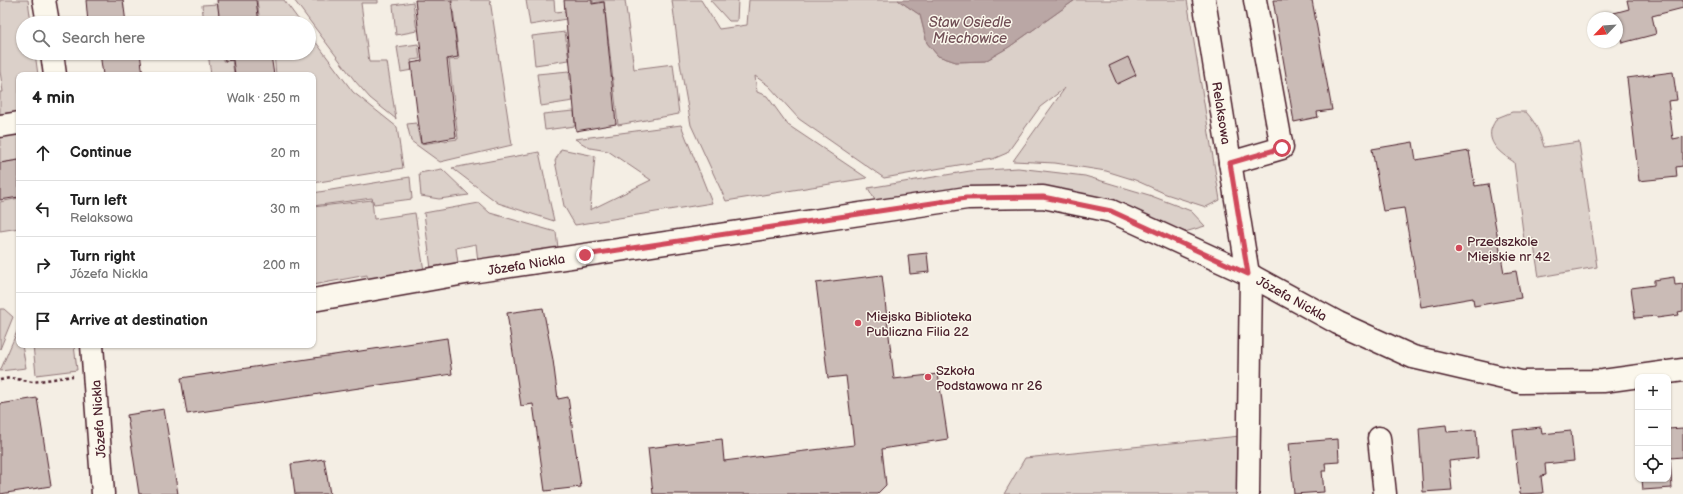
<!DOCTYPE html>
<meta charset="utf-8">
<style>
:root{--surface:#fff;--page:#f6f6f6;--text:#222;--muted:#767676;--line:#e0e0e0}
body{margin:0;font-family:"Balsamiq Sans",sans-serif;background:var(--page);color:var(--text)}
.controls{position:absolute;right:12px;bottom:12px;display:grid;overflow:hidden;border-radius:8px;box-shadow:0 1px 3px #0004}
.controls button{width:36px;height:36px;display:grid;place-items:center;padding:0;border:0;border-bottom:1px solid var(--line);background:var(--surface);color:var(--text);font:20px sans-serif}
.compass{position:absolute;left:1587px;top:12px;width:36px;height:36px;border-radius:50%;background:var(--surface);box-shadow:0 1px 3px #0004;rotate:245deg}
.stop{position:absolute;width:12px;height:12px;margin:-9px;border:3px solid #d1495b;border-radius:50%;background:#fff}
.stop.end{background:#d1495b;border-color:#fff;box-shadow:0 1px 4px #0008}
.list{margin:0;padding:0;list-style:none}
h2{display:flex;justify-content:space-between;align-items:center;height:52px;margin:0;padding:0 16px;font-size:17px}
h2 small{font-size:13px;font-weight:400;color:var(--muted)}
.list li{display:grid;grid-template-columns:26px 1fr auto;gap:12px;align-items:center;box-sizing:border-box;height:56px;padding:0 16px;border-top:1px solid var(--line)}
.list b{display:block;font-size:15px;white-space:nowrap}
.list p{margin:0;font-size:13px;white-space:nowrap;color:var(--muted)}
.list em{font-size:13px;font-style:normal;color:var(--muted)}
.icon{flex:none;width:22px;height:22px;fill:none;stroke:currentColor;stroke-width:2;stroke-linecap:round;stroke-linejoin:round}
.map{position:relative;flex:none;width:1683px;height:494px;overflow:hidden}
.search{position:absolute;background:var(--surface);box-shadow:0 1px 3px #0004;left:16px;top:16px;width:300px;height:44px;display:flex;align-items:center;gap:10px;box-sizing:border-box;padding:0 14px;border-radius:22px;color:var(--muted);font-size:15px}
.panel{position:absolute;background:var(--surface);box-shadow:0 1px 3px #0004;left:16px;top:72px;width:300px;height:276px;border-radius:8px}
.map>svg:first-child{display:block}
.green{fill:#dbd0c9;stroke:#92787a}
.water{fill:#baa7a5;stroke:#8d7174}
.building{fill:#cabbb6;stroke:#4a1f2b}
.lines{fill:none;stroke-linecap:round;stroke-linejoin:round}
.minor-casing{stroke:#4a1f2b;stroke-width:25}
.path{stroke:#4a1f2b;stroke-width:2.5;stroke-dasharray:3 3;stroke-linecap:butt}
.minor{stroke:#fbf7ec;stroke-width:22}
.route{stroke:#d1495b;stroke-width:5}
.poi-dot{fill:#d1495b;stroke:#fbf7ec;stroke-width:1.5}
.labels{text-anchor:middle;stroke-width:3;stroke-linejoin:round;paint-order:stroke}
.street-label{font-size:13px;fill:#4a1f2b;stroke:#fbf7ec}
.poi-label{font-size:13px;fill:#4a1f2b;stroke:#fbf7ec;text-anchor:start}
.water-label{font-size:14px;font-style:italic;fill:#714f56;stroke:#fbf7ec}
</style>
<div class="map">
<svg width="1683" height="494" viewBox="0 0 1683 494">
<rect width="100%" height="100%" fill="#f4eee4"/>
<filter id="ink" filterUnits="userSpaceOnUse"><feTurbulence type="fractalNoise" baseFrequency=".025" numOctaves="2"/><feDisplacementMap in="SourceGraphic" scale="8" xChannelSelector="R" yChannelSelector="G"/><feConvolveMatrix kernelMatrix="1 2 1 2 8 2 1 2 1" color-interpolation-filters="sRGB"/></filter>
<g filter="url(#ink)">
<!-- green -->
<g class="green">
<path d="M0 0H28L31 23H23V53H35L38 75H19V112L0 114V92H3L0 71Z"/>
<path d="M257 0H284L301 23H260Z"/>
<path d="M294 0H378V3H361L369 62H387L396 119 370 98 355 81Z"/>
<path d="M452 0H490L512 145 440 162 411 141 407 124 416 123 421 144 458 139 449 60 459 59Z"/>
<path d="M526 0H554L555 12 565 11 566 19 530 25Z"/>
<path d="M593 0H625L634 69 673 64 679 114 618 125 604 1 593 3Z"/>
<path d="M672 0H701L719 29 747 25 749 0H898L920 15 927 43 938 56 956 62 985 61 1009 47 1075 0H1187L1220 200 1206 207 1166 194 1135 180 1106 171 1055 163 1013 161 1065 88 1040 107 1007 153 993 159 884 178 799 119 769 86 755 76 757 92 767 96 788 125 867 178 726 201 691 125 680 63Z"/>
<path d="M710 0H738L737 21H729Z"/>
<path d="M413 2 417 31 396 35 393 5Z"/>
<path d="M218 4 220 23H204L202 5Z"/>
<path d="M565 32 569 60 535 65 532 36Z"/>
<path d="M309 33 353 92 397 127 403 168 313 183V75H276L274 54 265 56V53H309Z"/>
<path d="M418 44 420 59 411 60 412 70 401 72 397 47Z"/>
<path d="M208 53H223V61L232 60 234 73 211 75Z"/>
<path d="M569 71 573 101 541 106 537 74Z"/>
<path d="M574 111 575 126 545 130 543 114Z"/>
<path d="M1512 112H1526C1536 123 1540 133 1544 147L1579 142 1597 267 1539 277 1533 239 1524 240 1514 162C1503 155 1488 145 1491 130 1492 126 1495 121 1497 118Z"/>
<path d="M681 125 712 203 575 225 564 206 555 161 561 149 595 156 590 210 651 180 608 151 590 148 575 139Z"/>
<path d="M19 128V160L0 163V131Z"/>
<path d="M539 152 554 221 498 203 452 168Z"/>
<path d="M1018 168 1085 176 1149 195 1191 211 1205 226 1185 232 1123 207 1076 192 1030 186 1004 185 961 188 876 202 868 188 970 171Z"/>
<path d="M442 169 469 195 439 199 421 196 419 173Z"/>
<path d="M410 177 412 199 374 204 372 198 313 206V193Z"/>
<path d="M19 198V228L0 231V202Z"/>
<path d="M372 200 374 219 415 213 424 271 368 283 367 275 313 285V207Z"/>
<path d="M479 203 490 213 556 232 558 248 478 262 476 244 456 248 458 263 431 269 424 213Z"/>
<path d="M0 309H4L13 317 0 349Z"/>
<path d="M19 327V345H22L26 368 0 371Z"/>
<path d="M33 345H74L77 370 36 375Z"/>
<path d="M1240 436V494H1004L1025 458Z"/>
</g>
<!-- water -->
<path class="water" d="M898 0H1075L1009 47 985 61 956 62 938 56 927 43 920 15Z"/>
<!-- building -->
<g class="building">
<path d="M86 0H123L126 23H88Z"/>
<path d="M217 0H256L259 23H220Z"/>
<path d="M415 0H451L458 57 447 59 456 137 421 143 411 63 422 61Z"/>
<path d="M564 0H592V4L604 2 616 124 576 131Z"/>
<path d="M1273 0H1312L1332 110 1317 112 1318 117 1294 122Z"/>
<path d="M1627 0H1683V8L1652 16 1656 34 1622 43 1617 18H1615L1614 13 1629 9Z"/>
<path d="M100 53H140L143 75H103Z"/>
<path d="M224 53H263L264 56 271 55 274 75H235L233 60 225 61Z"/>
<path d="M1128 57 1136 75 1117 84 1109 66Z"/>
<path d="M1673 72 1677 100 1668 101 1673 139 1683 137V166L1676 167 1677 177 1639 181 1627 78Z"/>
<path d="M1413 142 1416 160 1469 151 1475 186 1488 184 1504 273 1516 271 1521 298 1474 306 1473 298 1421 307 1404 208 1383 211 1372 149Z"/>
<path d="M19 160V197L0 200V163Z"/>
<path d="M927 253 929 272 910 274 908 255Z"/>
<path d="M882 275 894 379 938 374 948 439 882 449 886 485 877 494H653L648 448 722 439 724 461 854 445 846 376 828 378 816 283Z"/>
<path d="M1674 277 1675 285 1683 284V311L1678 312 1679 315 1657 318V316L1635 318 1631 288 1654 285V280Z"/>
<path d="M543 308 553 360 558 399 568 397 581 487 545 491 533 404 521 406 507 313Z"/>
<path d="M447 338 452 374 187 414 181 378Z"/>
<path d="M37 398 51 486 0 494V404Z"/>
<path d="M164 409 178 494H139L127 415Z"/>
<path d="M1446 425 1447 432 1476 430 1478 458 1449 461 1452 490 1423 492 1419 428Z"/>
<path d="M1541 427 1542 434 1571 431 1574 461 1545 464 1546 475 1541 476 1543 493 1520 494 1513 430Z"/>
<path d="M1683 428V457L1670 458 1672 488 1643 490 1642 479H1668V429Z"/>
<path d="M1338 439 1339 462 1325 463 1326 471H1322L1324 492 1294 494 1289 443Z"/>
<path d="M324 459 330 494H295L291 464Z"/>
</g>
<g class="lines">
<defs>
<g id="minor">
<path d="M44 0 48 23"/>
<path d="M1204 0 1248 274"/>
<path d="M52 53 55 75"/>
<path d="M0 126 19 123"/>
<path d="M1230 163 1282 148 1255 0"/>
<path d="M313 300 471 272 967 198 1043 197 1111 211 1248 274 1338 323 1413 357 1521 382 1603 381 1683 370"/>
<path d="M92 345 103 494"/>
<path d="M1379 438 1385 494"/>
<path d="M1248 494 1251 275"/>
</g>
</defs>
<!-- minor casing -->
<use href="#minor" class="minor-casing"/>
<!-- path -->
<path class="path" d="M0 380 10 378 33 382 73 376"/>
<!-- minor -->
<use href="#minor" class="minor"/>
</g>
</g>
<g class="lines" filter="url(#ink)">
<!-- route -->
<path class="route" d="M585 255 966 198 1043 197 1111 211 1248 274 1230 163 1282 148"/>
</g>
<!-- markers -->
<g class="poi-dot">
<circle cx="1459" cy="248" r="4"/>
<circle cx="858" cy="323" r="4"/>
<circle cx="928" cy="377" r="4"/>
</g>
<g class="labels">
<!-- street labels -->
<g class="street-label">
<text transform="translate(1222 113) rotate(81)" y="5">Relaksowa</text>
<text transform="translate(526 264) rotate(-9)" y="5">Józefa Nickla</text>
<text transform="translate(1292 298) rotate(29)" y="5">Józefa Nickla</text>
<text transform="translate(98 419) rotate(-94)" y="5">Józefa Nickla</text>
</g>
<!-- poi labels -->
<g class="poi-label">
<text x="1467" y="246">Przedszkole<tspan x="1467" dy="15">Miejskie nr 42</tspan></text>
<text x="866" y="321">Miejska Biblioteka<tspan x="866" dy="15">Publiczna Filia 22</tspan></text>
<text x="936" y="375">Szkoła<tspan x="936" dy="15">Podstawowa nr 26</tspan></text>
</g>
<!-- water labels -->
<g class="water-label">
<text x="970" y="27">Staw Osiedle<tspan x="970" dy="16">Miechowice</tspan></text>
</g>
</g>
</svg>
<div class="controls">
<button>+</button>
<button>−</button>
<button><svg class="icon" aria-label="locate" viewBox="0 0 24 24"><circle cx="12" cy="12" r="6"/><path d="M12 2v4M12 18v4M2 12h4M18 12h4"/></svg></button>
</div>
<svg class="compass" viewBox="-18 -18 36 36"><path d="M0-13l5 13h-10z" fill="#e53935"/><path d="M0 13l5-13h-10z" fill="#767676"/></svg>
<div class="stop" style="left:1282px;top:148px"></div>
<div class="stop end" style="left:585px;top:255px"></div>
<div class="search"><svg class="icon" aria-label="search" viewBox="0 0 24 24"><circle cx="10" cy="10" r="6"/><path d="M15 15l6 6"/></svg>Search here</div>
<section class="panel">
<h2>4 min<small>Walk · 250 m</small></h2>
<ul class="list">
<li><svg class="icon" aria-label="ahead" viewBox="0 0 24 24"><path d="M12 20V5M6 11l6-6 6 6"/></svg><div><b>Continue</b></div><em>20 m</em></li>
<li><svg class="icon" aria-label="left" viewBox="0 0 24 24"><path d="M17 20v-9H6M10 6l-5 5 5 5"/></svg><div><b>Turn left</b><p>Relaksowa</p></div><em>30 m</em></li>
<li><svg class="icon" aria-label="right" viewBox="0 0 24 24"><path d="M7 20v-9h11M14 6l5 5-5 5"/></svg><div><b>Turn right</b><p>Józefa Nickla</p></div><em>200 m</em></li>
<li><svg class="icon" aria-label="arrive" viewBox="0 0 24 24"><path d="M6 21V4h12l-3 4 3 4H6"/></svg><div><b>Arrive at destination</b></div></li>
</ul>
</section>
</div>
